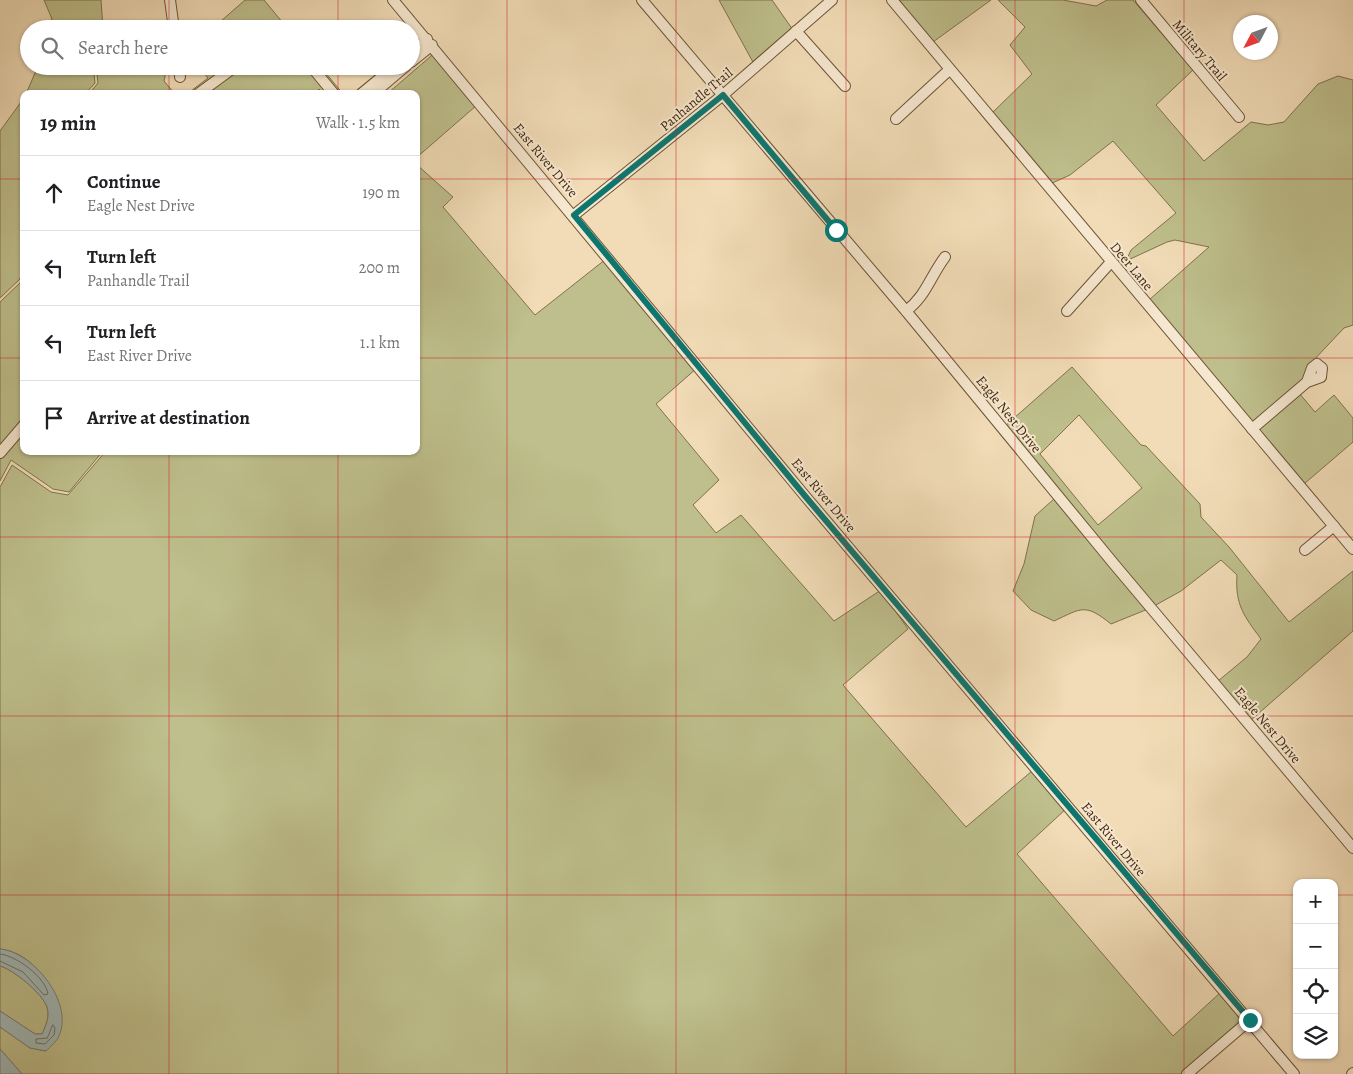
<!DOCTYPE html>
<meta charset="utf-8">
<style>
:root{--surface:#fff;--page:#f2f2f2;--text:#202124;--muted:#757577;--line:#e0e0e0}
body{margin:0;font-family:Alegreya,serif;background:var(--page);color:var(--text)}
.controls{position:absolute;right:15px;bottom:15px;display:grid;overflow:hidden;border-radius:10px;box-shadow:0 1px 4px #0004}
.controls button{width:45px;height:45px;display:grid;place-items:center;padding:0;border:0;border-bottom:1px solid var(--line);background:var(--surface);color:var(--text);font:25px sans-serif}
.compass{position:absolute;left:1233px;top:15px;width:45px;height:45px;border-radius:50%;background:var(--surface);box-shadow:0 1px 4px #0004;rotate:229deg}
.stop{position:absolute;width:15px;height:15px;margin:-11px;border:4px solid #0f766e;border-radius:50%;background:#fff}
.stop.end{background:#0f766e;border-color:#fff;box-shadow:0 1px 5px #0008}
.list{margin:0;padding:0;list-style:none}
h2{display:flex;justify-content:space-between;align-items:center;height:65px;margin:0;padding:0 20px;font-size:21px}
h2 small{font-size:16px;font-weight:400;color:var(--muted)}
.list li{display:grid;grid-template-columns:32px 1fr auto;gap:15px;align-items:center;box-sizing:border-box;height:75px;padding:0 20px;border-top:1px solid var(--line)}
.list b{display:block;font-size:19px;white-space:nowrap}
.list p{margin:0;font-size:16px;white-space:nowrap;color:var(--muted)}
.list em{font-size:16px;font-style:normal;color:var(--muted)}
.icon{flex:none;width:28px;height:28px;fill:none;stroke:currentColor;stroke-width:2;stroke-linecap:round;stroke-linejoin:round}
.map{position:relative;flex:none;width:1353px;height:1074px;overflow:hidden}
.search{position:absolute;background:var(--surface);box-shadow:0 1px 4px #0004;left:20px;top:20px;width:400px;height:55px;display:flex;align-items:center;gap:12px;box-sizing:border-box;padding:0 18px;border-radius:28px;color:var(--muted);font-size:19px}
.panel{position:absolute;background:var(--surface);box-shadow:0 1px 4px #0004;left:20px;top:90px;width:400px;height:365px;border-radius:10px}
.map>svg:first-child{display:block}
.green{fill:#bebf8c;stroke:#80724c;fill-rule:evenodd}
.water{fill:#a0b9b9;stroke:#7b7e74}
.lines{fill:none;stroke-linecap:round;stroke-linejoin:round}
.shore{stroke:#727062;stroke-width:1}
.minor-casing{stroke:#6e5437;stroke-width:12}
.minor{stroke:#f6e8d0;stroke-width:10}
.route{stroke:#0f766e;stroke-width:6}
.grid{fill:none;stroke:#d62828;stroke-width:1;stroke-opacity:0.55}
.labels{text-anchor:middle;stroke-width:4;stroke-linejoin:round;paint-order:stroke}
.street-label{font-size:14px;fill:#43260c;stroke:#f6e8d0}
</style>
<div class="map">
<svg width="1353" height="1074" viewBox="0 0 1353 1074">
<rect width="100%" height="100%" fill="#f1dcb7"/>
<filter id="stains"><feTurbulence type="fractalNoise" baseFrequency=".004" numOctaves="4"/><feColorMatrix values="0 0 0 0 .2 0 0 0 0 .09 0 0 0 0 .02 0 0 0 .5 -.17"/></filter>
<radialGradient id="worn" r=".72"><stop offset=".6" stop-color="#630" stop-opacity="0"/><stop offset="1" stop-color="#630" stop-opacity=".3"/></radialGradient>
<!-- green -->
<g class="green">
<path d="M44 0H101L103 29H47L52 19Z"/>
<path d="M245 0H264L288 29H212Z"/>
<path d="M719 0H772L793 30 754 64Z"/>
<path d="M896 0H991L933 42Z"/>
<path d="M998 0H1063L1096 6 1107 0H1133L1193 70 1156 105 1204 161 1251 122 1268 125 1284 122 1318 84 1338 76 1353 80V325L1344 328 1311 363 1301 382 1253 424 1149 300 1209 247 1175 240 1167 242 1126 261 1131 250 1176 213 1113 141 1070 175 1050 184 991 114 1032 74 1010 45 1025 27Z"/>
<path d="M432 52 477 105 416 158V94H387L431 56Z"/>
<path d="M38 66H93L95 83 85 94H26Z"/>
<path d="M96 66H167L164 81 175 94H89L98 83Z"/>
<path d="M198 66H320L343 94H323L319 89 314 94H187L208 78Z"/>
<path d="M24 98V263L20 279 0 298V131Z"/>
<path d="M416 164 453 197 443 207 535 315 606 259 697 368 656 404 719 480 693 505 716 533 741 515 834 621 881 590 908 629 843 685 966 827 1032 771 1066 809 1017 854 1173 1036 1221 992 1245 1021 1182 1074H22L0 1049V1027L30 1048 46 1051 58 1000C46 977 28 952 0 949V487L12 465 51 492 68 495 106 451H416Z"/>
<path d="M24 276V451H103L69 492 53 489 11 460 0 481V302L23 280Z"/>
<path d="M1072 367 1141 445 1146 446 1200 504 1201 517 1229 547 1289 622 1353 571V631L1251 720 1218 681 1247 657 1261 639C1244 616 1235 605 1237 575L1221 560 1181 591 1154 606 1005 426ZM1079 415 1142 488 1098 525 1040 454Z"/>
<path d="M1299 393 1315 412 1334 395 1353 418V442L1304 484 1257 429Z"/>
<path d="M1055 498 1148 609 1111 624C1085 603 1082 608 1054 621L1031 610 1013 591 1024 564 1035 516Z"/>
<path d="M0 966C14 970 42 993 47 1007 50 1017 46 1025 42 1034H35L0 1011Z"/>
</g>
<!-- water -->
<g class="water">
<path d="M0 949C33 952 74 1002 59 1036 57 1041 50 1047 46 1051L30 1048 0 1027V1011L35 1034H42C46 1025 50 1017 47 1007 42 993 14 970 0 966Z"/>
<path d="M0 1049 22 1074H0Z"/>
</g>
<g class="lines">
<!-- shore -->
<g class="shore">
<path d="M0 954C17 956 45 977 48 994L44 995 23 972 0 961"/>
<path d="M53 1025 55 1028 54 1035 45 1044 36 1043V1039L47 1038Z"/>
</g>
<defs>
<g id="minor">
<path d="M170 0 174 29"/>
<path d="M393 0 805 496 1294 1074"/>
<path d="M642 0 906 311 1114 564 1353 848"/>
<path d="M892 0 1353 549"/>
<path d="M1141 0 1239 117"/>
<path d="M796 31 845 86"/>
<path d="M411 52 427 39"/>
<path d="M411 62 432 45"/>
<path d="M179 66 180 77"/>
<path d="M311 66 334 94"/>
<path d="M198 94 236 66"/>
<path d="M361 94 395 66"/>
<path d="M373 94 406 66"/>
<path d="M896 119 949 70"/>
<path d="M574 215 723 95 832 0"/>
<path d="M906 311C926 296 930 277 945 257"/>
<path d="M1067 311 1111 262"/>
<path d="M1252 429 1307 382 1321 377 1322 368 1317 364 1312 368 1307 382"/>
<path d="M0 453 24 425"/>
<path d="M1305 550 1334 526"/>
<path d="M1187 1074 1250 1020"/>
<path d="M1352 1074 1353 1073"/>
</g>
</defs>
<!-- minor casing -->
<use href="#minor" class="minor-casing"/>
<!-- minor -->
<use href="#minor" class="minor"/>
</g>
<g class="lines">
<!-- route -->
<path class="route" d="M836 230 723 95 574 215 805 496 1250 1020"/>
</g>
<!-- grid -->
<path class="grid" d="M169 0V29M338 0V29M507 0V1074M676 0V1074M846 0V1074M1015 0V1074M1184 0V1074M169 66V94M338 66V94M0 179H24M416 179H1353M0 358H24M416 358H1353M169 451V1074M338 451V1074M0 537H1353M0 716H1353M0 895H1297M1334 895H1353"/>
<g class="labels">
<!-- street labels -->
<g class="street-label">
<text transform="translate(1200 50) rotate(50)" y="5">Military Trail</text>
<text transform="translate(696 99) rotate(-40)" y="5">Panhandle Trail</text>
<text transform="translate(546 160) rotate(50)" y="5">East River Drive</text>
<text transform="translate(1132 266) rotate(50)" y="5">Deer Lane</text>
<text transform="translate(1009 414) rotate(51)" y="5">Eagle Nest Drive</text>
<text transform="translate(824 495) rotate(50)" y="5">East River Drive</text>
<text transform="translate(1268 725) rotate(50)" y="5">Eagle Nest Drive</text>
<text transform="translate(1114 839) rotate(50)" y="5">East River Drive</text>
</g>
</g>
<rect width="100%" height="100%" filter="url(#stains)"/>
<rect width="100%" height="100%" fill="url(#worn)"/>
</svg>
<div class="controls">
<button>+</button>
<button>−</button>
<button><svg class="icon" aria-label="locate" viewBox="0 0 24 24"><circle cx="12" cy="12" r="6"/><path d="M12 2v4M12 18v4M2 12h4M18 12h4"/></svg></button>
<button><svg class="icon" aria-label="layers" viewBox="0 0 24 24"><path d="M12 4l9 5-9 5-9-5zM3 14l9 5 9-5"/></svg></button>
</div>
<svg class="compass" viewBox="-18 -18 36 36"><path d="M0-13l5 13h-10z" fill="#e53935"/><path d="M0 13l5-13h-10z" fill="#757577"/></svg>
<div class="stop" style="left:836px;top:230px"></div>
<div class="stop end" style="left:1250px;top:1020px"></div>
<div class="search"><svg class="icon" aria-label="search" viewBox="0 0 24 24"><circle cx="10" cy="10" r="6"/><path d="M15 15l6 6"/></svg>Search here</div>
<section class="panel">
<h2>19 min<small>Walk · 1.5 km</small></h2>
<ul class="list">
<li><svg class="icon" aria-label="ahead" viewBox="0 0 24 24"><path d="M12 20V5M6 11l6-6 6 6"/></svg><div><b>Continue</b><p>Eagle Nest Drive</p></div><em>190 m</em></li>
<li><svg class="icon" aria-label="left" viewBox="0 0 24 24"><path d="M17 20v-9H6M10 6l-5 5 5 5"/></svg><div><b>Turn left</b><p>Panhandle Trail</p></div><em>200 m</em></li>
<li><svg class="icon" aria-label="left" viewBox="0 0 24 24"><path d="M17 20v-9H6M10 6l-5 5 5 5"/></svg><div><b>Turn left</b><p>East River Drive</p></div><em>1.1 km</em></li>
<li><svg class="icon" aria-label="arrive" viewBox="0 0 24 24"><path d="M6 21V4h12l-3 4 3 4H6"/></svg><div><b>Arrive at destination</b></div></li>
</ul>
</section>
</div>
